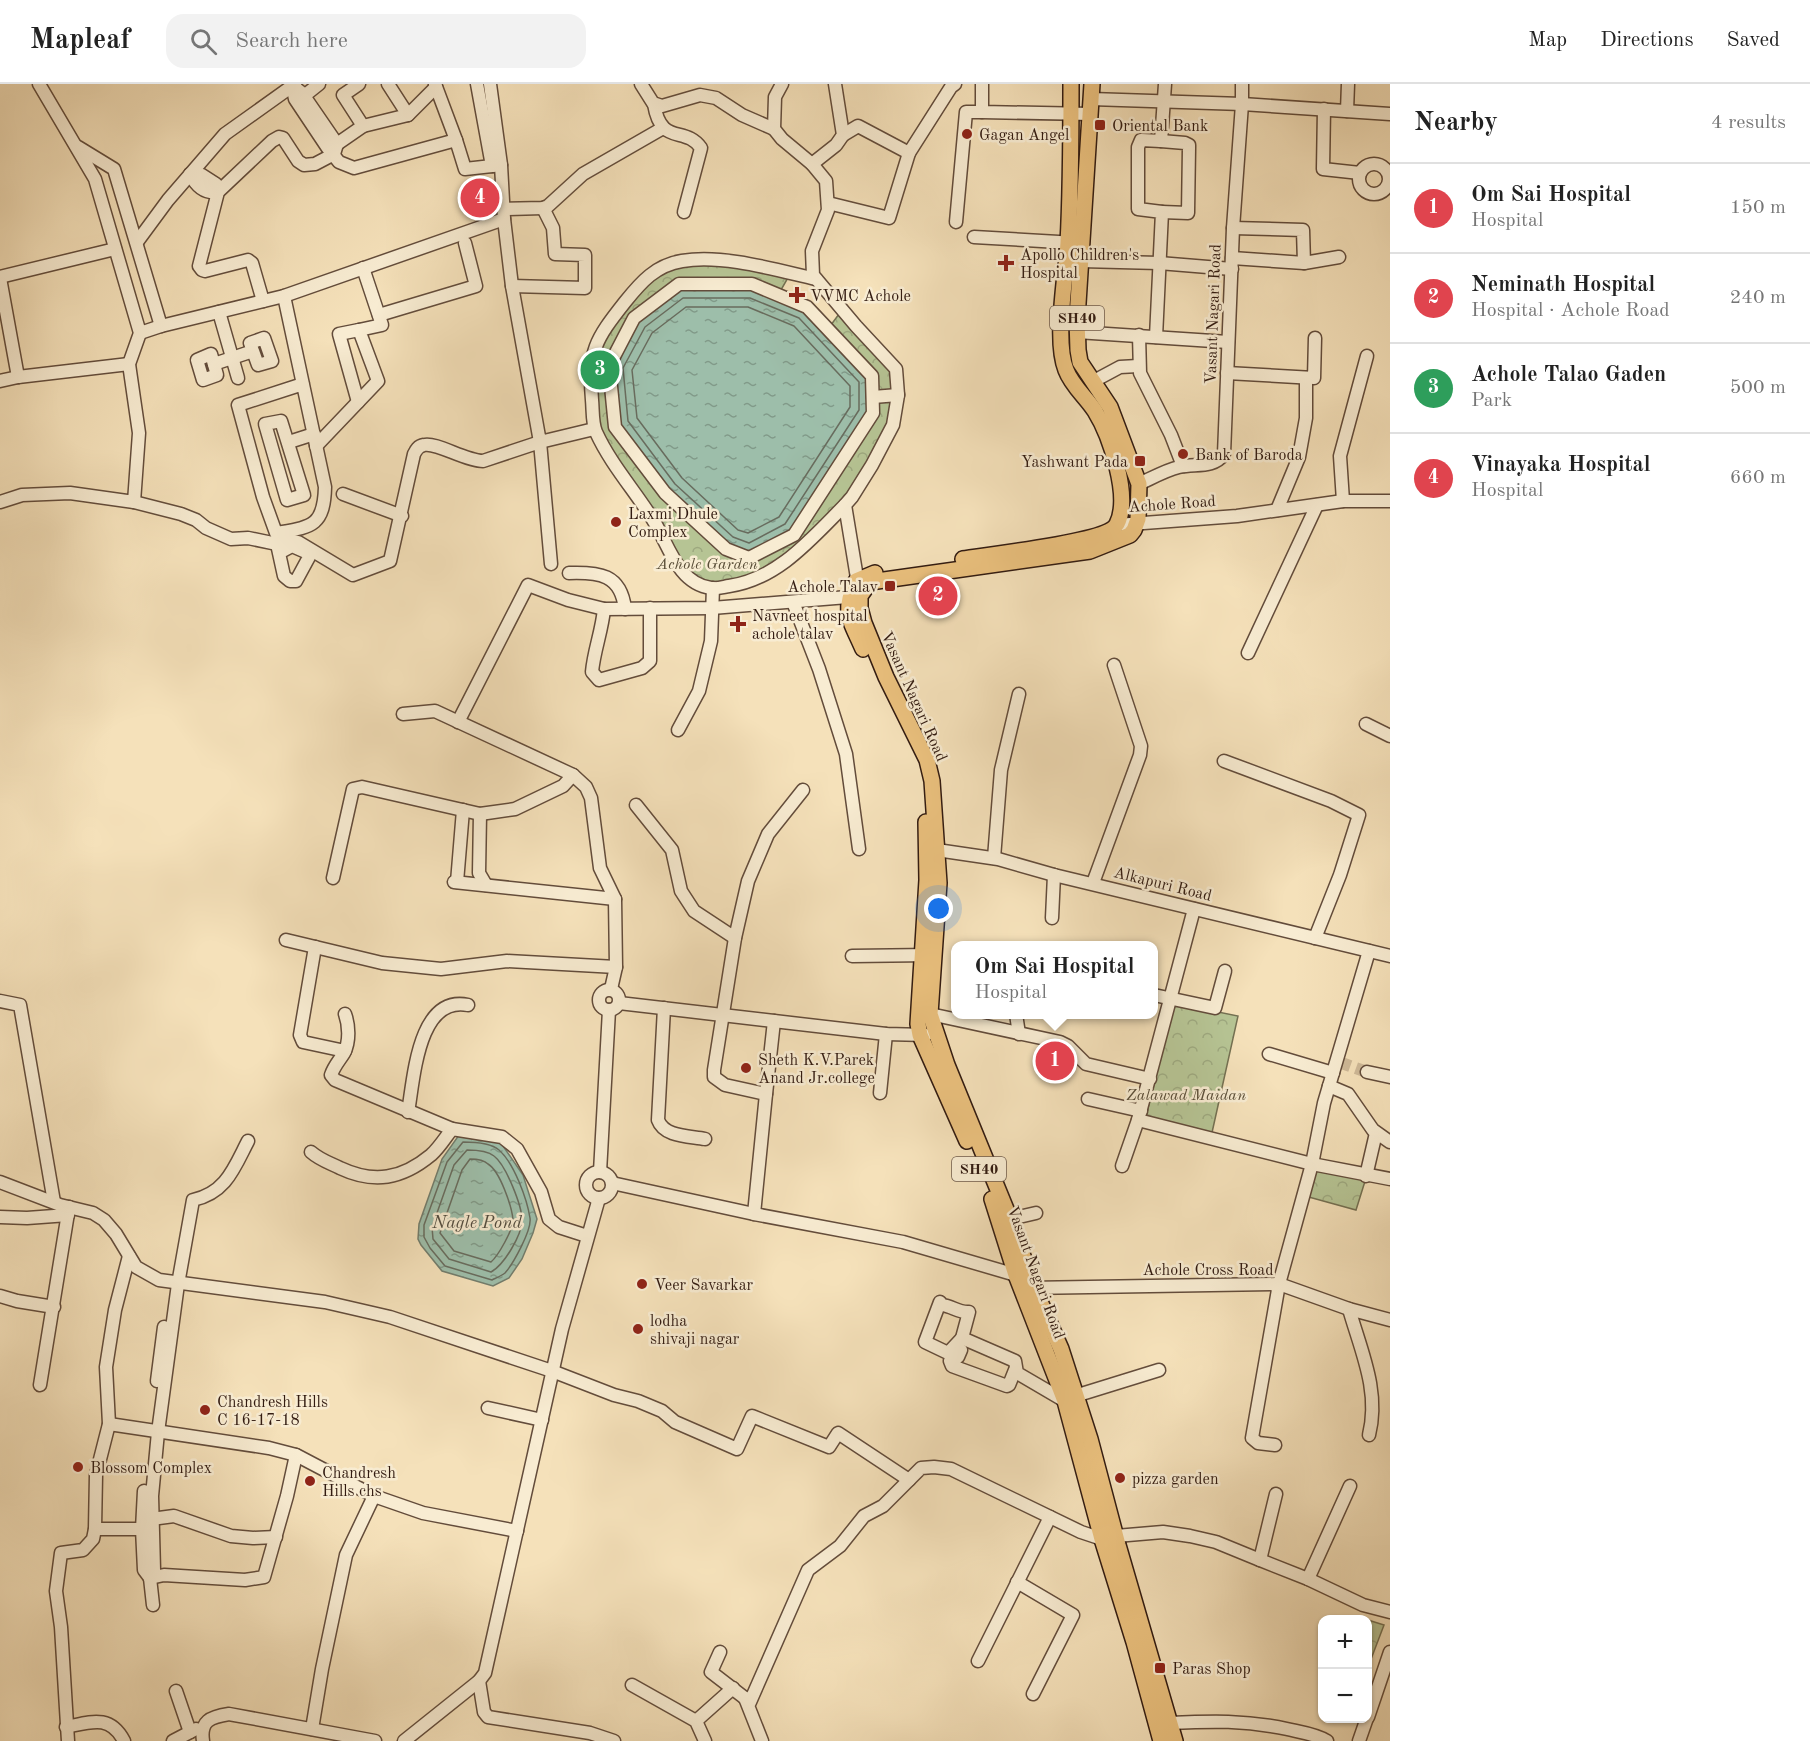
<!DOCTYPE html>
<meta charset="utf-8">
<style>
:root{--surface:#fff;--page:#f2f2f2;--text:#222;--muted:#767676;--line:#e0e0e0;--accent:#8f2418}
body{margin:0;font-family:"Old Standard TT",serif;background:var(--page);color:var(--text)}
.controls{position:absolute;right:18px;bottom:18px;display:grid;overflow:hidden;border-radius:12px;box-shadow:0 2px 4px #0004}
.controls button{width:54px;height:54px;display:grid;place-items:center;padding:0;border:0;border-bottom:2px solid var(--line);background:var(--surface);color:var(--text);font:30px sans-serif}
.you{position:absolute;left:939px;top:825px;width:21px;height:21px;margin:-15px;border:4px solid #fff;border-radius:50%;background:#1a73e8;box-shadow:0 0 0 9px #1a73e833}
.badge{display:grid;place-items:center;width:39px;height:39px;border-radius:50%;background:var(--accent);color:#fff;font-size:20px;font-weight:700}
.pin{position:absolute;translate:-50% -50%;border:3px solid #fff;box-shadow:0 2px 6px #0006}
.popup{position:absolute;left:951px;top:857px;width:207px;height:78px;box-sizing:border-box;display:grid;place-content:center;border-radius:12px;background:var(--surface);filter:drop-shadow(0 2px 4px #0005);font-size:20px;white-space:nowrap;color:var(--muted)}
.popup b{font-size:22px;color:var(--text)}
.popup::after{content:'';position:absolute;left:50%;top:100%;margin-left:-12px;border:12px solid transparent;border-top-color:var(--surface)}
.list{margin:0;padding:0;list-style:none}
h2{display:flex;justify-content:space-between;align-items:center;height:78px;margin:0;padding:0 24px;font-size:26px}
h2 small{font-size:20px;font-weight:400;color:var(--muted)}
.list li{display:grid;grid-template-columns:39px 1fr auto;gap:18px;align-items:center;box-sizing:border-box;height:90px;padding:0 24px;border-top:2px solid var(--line)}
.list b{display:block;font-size:22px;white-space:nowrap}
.list p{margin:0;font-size:20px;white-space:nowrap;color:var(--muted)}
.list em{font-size:20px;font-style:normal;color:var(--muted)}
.icon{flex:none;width:33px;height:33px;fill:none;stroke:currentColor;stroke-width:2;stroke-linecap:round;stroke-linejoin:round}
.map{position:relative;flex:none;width:1390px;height:1657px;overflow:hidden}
header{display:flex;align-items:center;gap:36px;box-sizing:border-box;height:84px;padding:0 30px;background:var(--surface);border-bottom:2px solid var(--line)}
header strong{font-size:28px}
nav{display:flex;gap:33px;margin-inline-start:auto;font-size:21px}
.search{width:420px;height:54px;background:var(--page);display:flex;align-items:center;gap:15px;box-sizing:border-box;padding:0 21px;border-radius:18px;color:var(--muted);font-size:22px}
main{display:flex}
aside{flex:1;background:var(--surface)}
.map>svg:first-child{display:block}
.forest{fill:url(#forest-crowns);stroke:#747052;stroke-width:1.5}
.water{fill:url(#water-ripples);stroke:#727d6d;stroke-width:1.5}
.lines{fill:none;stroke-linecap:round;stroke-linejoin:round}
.shore{stroke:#686c5e;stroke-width:1.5}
.minor-tunnel{stroke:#ceb998;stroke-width:12;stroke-dasharray:12 6;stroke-linecap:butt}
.minor-casing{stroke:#634c3b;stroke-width:15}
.major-casing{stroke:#321b11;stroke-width:18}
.minor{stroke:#f8ecd2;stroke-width:12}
.major{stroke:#eac07d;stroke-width:15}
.poi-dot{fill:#8f2418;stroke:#f8ecd2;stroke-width:2}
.labels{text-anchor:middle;stroke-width:5;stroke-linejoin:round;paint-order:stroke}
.shield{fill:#f8ecd2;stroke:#6d5a4b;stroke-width:1.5}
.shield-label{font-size:15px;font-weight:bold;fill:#321b11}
.poi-label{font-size:16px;fill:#321b11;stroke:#f8ecd2;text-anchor:start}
.street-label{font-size:16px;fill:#321b11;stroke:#f8ecd2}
.park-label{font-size:16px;font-style:italic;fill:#5a4e38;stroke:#f8ecd2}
.water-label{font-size:18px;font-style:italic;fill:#524c3f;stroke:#f8ecd2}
</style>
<header>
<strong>Mapleaf</strong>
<div class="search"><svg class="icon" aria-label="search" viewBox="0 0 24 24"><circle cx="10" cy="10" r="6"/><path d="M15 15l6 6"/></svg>Search here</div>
<nav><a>Map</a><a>Directions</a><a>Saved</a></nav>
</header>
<main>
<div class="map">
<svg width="1390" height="1657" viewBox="0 0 1390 1657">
<defs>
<pattern id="forest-crowns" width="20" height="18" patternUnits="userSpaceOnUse" patternTransform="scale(1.5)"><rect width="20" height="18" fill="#b6c494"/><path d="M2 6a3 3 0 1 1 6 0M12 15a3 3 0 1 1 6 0" fill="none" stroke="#9da87f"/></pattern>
<pattern id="water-ripples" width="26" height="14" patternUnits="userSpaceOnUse" patternTransform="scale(1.5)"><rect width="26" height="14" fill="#9dbeaa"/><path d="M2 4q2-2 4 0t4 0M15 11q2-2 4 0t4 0" fill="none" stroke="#819a89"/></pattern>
</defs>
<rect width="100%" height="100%" fill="#f5e1ba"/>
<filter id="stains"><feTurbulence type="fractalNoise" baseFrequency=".00333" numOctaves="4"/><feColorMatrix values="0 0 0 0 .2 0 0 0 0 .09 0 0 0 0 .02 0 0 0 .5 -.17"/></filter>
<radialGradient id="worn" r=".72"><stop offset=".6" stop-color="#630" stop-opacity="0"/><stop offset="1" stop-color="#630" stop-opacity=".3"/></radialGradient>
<!-- forest -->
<g class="forest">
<path d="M707 175 789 192 778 211 828 245 842 226 896 285 898 311 872 381 809 458 738 501H695L594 345 590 290 600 251 662 183Z"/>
<path d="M1174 919 1238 932 1211 1053 1145 1036Z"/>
<path d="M1314 1083 1366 1094 1356 1126 1305 1112Z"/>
<path d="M1368 1536 1384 1541 1368 1583Z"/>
</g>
<!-- water -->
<g class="water">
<path d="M679 200H752L807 223 872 292 873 329 794 451 749 474 726 465 665 409 615 343 609 282 634 234Z"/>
<path d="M459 1051 501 1059 523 1091 537 1135 533 1149 522 1175 509 1194 493 1202 442 1187 421 1161 418 1155 419 1140 442 1075Z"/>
</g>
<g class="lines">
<!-- shore -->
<g class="shore">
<path d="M683 214H750L799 234 859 298V326L785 440 749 459 733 453 675 400 628 337 623 284 645 243Z"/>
<path d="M686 223H748L794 242 850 302V323L779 433 748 449 738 446 682 394 637 334 632 286 652 249Z"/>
<path d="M463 1058C474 1058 491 1059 499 1066 514 1079 527 1115 530 1134 532 1146 513 1180 505 1189 501 1192 496 1194 492 1196L445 1182 430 1164 424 1153V1141L447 1078Z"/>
<path d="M467 1066C475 1066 488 1067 494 1072 506 1081 522 1122 522 1136 522 1151 504 1181 491 1188L449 1175 433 1155 432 1143 454 1081Z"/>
<path d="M470 1075C475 1075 484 1076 488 1080 500 1087 512 1123 513 1136 513 1146 498 1172 491 1178L454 1167 440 1149 462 1086Z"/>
</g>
<!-- minor-tunnel -->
<path class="minor-tunnel" d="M1339 978 1367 988"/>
<defs>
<g id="minor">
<path d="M359 0 343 11 363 42 408 31 436 3"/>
<path d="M388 0 408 31"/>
<path d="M435 0 456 56 465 85 501 81"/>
<path d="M477 0 492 82"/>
<path d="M490 0 501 81 504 135 512 202 540 358 594 345"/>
<path d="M641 0 653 19 662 22 700 11 716 14 742 31 774 45"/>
<path d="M982 0V28L1091 30"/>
<path d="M292 1 295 15 327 63 339 78 354 84 456 56"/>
<path d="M304 12 319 0"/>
<path d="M1091 15 1242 20 1390 30"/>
<path d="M654 20C661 63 685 41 701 64L684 128"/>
<path d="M1324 25 1323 85 1360 89"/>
<path d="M1347 27 1348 0"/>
<path d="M1161 57 1185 59 1189 61V64L1188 129 1162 128"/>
<path d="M337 60 363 42"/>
<path d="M78 63 114 85 161 242"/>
<path d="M909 69 951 3 955 0"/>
<circle cx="1374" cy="95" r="15"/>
<path d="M812 80 836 61 843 51 835 0"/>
<path d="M190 90 202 91 216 100 218 108C204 110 196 102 190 90Z"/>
<path d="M828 119 889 134 909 69 858 42 843 51"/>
<path d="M503 125 543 124 548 122 583 90 663 44"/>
<path d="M956 138 966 28H982"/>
<path d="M1233 144 1303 146 1304 179"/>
<path d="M974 153 1076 159"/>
<path d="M137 158 168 116 225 50 295 0"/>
<path d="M1232 174 1304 179 1339 173"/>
<path d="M1081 177 1159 179 1232 185"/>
<path d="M0 193 115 165"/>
<path d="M0 194 18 293"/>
<path d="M816 195C776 186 723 170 682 177 656 181 641 198 625 218 595 256 588 267 592 316 593 326 592 339 596 348 611 381 636 408 655 439 669 463 679 500 711 504 717 505 723 503 729 502 778 495 811 455 845 421"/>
<path d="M679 200H752L807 223 872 292 873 329 794 451 749 474 726 465 665 409 615 343 609 282 634 234Z"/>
<path d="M512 202 585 204V171L555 170 553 144 543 124"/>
<path d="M284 212 325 403C324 443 311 443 276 449L263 413 238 321 303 300"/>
<path d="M263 217 252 179 248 176 205 187 202 186 199 182 218 108 272 57 279 53 283 54 298 77 304 81 315 80 334 70 337 60 302 9 292 1"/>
<path d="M219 228 238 294"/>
<path d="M379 231 476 202 465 159"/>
<path d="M1077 248 1228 258"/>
<path d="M140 249 161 242 284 212 504 135"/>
<path d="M1139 251 1140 289 1171 351 1183 382"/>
<path d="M1156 253 1162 128 1138 125V63L1141 56 1161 57 1165 0"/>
<path d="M211 270 217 291 203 296 197 276Z"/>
<path d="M214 280 253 267 250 259 264 254 272 277 258 281 253 267"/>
<path d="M1227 289 1314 294 1315 254"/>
<path d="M0 297 18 293 129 280"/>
<path d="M1092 298 1120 283 1138 282"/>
<path d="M873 313 898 311"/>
<path d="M358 318 339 250 359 246"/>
<path d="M281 337 304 411 287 416 265 340Z"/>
<path d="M289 358 314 350"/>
<path d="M316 362 378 297 359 246 382 241 363 184"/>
<path d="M1139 400C1152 394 1166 386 1179 383 1195 379 1213 385 1224 370L1233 144 1242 20V0"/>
<path d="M343 410 402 432"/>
<path d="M1343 417 1340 372 1367 272"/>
<path d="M0 418 22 411 70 409 134 418 139 349 129 280 140 249 95 95 39 0"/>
<path d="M134 418 181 430 196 436 206 444 231 455 248 454 277 460 290 456 298 458 353 491 390 477 414 370C416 366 418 362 424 361 437 358 465 377 483 377L540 358 551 480"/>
<path d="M1277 426 1299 373 1306 334V294"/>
<path d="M1117 441 1237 432 1343 417H1390"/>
<path d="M277 460 284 492 290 497H296L309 473 308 469 292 462 279 469"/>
<path d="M569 489C599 488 621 490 625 525"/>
<path d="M793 518 819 585 846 670 859 765"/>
<path d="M604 525C602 547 594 566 592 588L599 596 642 584 650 577V524"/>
<path d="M1248 569 1317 421"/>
<path d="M403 630 435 627 573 691 586 703 591 714 600 784 615 815 616 883 611 905"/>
<path d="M458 638 528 501 568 516 604 525 712 524 860 512 845 421 852 413 872 381 893 341 898 311 896 285 856 242 813 191 812 167 828 126 826 97 812 80 782 55 774 45 775 13 782 0"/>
<path d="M1366 640 1390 652"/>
<path d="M678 646 699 607 711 557 713 504"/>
<path d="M1224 677 1331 717 1359 731 1340 791 1315 854"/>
<path d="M636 721 672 766 681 807 694 827 735 854"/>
<path d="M480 730 479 789 486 801"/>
<path d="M930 765 998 775 1054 791 1390 872"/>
<path d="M994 774 1001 686 1019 610"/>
<path d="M333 794 353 705 362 703 480 730 515 725 563 702 573 691"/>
<path d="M454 798 615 815"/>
<path d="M457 798 463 726"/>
<path d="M1093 799 1140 671 1141 662 1114 581"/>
<path d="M1194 825 1138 1036 1312 1080 1390 1095"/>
<path d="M1052 834 1054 791"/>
<path d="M286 856 382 879 441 885 507 877 616 883"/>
<path d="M315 863 300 951 303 958 345 967"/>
<path d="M852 872 930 871"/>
<circle cx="609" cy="916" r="10"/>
<path d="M1154 911 1215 924 1225 887"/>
<path d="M0 917 20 921 54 1118"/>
<path d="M619 919 886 950 926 951"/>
<path d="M664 924 658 1036C664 1053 689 1052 705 1055"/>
<path d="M345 930C349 941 350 957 344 969 339 977 334 982 331 991L335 996 452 1045"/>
<path d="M930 930 1060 958 1068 962 1086 980 1150 995"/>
<path d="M1016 930 1019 950"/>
<path d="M1269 970 1333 989"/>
<path d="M1367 988 1390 993"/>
<path d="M1329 1002 1348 1010 1373 1046 1390 1058"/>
<path d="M880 1009 886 950"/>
<path d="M766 1010 774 937"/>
<path d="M1088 1015 1141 1027"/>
<path d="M408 1028C414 994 418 911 468 921"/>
<path d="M311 1068C320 1076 330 1079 340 1084 374 1100 402 1095 431 1071 439 1064 445 1054 452 1045L502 1053 517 1065 541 1108 549 1135 559 1143 587 1152"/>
<path d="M1122 1082 1138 1036"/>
<path d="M600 1088 609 926"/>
<circle cx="599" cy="1101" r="13"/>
<path d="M1366 1092 1376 1049"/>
<path d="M0 1098 60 1121 93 1129 104 1136 116 1150 136 1183 159 1196 325 1218 390 1233 552 1287 614 1311 638 1317 662 1327 675 1338 737 1365 752 1332 829 1363 838 1349 909 1396"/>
<path d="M612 1099 754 1130 903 1158 1016 1191H1023"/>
<path d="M754 1130 766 1010 725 1001 714 993V986L735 854 748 797 768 750 803 706"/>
<path d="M0 1133 27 1134 68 1131"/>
<path d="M1010 1135 1036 1129"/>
<path d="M1028 1204 1279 1200 1349 1225 1390 1236"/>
<path d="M0 1212 17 1217 54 1223"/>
<path d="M940 1218 942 1221C952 1222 959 1229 969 1228L962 1254 948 1269 925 1258Z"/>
<path d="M1349 1225C1361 1267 1380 1307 1369 1351"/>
<path d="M962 1254 1015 1277 1017 1289 1065 1317"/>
<path d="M961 1266 958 1273 950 1277 952 1282 1007 1302 1009 1301 1015 1286"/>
<path d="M157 1297 164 1243"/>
<path d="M40 1301 69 1123"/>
<path d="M1075 1312 1159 1286"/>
<path d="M488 1324 542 1336"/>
<path d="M109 1340 269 1364 296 1371 374 1412 423 1429 517 1447"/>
<path d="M1275 1361 1258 1359 1252 1354 1279 1200 1312 1080 1324 1019 1369 867"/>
<path d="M144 1407 142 1445 144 1486 150 1494"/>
<path d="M1276 1410 1260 1476 1308 1495 1363 1521 1390 1528"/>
<path d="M144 1436 174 1432 231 1452 253 1454 276 1453"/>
<path d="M95 1445H142"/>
<path d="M150 1494 164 1491 245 1496 264 1493 287 1412 296 1371"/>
<path d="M1308 1495 1350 1402"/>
<path d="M1017 1498 1073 1531 1033 1610"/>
<path d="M153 1521 150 1494 154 1486 152 1412 158 1348 178 1200 193 1116C226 1109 234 1084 248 1057"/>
<path d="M720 1568 711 1588 750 1618 808 1486 840 1462 864 1432 883 1422 921 1384 934 1383 951 1385 1081 1448 1102 1455 1116 1452 1163 1448 1190 1452 1216 1458 1260 1476"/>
<path d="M978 1577 1050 1433"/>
<path d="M479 1597 484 1628 488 1633 590 1649 614 1657"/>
<path d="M632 1601 696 1637 705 1657"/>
<path d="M176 1607 190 1648"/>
<path d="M745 1614 762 1657"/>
<path d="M1368 1633 1390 1568"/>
<path d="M696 1637 733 1604"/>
<path d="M66 1643C91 1638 110 1630 124 1657"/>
<path d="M1165 1643 1169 1639C1213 1637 1244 1636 1287 1645 1300 1648 1316 1650 1327 1657"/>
<path d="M312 1645 322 1585 346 1471 374 1412"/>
<path d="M68 1657 61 1543 56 1507 61 1469 83 1466 93 1455 95 1445 96 1391 109 1340 106 1283 115 1226 129 1172"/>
<path d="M173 1657 196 1645"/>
<path d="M203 1657C200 1637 210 1633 229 1630L375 1657"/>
<path d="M404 1657 479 1597 485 1589 562 1245 599 1114"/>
<path d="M1359 1657 1367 1634"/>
</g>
<g id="major">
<path d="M1092 0 1077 235 1078 266 1080 278 1110 323 1139 400 1138 435 1134 446 1130 451 1090 467 870 498 860 512V524L864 539 886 593 927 676 932 697 939 799 930 930 947 981 1010 1135 1034 1204 1061 1265 1090 1355 1118 1461 1175 1657"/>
<path d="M963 475C987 471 1108 458 1117 440 1131 413 1110 351 1095 327 1086 313 1072 302 1066 286 1054 256 1066 193 1068 159 1071 106 1071 53 1071 0"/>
<path d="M863 565C850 535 842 529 856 497L875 489"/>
<path d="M926 738 927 796 918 940 920 951 967 1057"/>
<path d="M992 1115 1016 1191 1065 1317 1102 1455 1134 1558 1161 1657"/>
</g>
</defs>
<!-- minor casing -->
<use href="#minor" class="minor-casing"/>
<!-- major casing -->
<use href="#major" class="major-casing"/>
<!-- minor -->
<use href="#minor" class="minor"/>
<!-- major -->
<use href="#major" class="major"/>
</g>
<!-- markers -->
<g class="poi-dot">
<rect x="1094" y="35" width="12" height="12" rx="3"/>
<circle cx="967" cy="50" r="6"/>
<path d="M1003 170h6v6h6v6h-6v6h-6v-6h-6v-6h6z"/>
<path d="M794 202h6v6h6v6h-6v6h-6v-6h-6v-6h6z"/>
<circle cx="1183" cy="370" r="6"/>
<rect x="1134" y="371" width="12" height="12" rx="3"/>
<circle cx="616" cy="438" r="6"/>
<rect x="884" y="496" width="12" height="12" rx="3"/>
<path d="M735 531h6v6h6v6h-6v6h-6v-6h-6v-6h6z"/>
<circle cx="746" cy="984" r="6"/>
<circle cx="642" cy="1200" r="6"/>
<circle cx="638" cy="1245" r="6"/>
<circle cx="205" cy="1326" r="6"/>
<circle cx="78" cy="1383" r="6"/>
<circle cx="1120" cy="1394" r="6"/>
<circle cx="310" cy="1397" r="6"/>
<rect x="1154" y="1578" width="12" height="12" rx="3"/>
</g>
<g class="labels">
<!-- shield labels -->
<g class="shield">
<rect x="1050" y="222" width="54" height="24" rx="4.5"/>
<rect x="952" y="1073" width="54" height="24" rx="4.5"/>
</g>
<g class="shield-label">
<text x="1077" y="239">SH40</text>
<text x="979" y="1090">SH40</text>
</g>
<!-- poi labels -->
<g class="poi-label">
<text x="1112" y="47">Oriental Bank</text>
<text x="979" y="56">Gagan Angel</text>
<text x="1020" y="176">Apollo Children's<tspan x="1020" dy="18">Hospital</tspan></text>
<text x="810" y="217">VVMC Achole</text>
<text x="1195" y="376">Bank of Baroda</text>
<text x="1128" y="383" text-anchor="end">Yashwant Pada</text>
<text x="628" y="435">Laxmi Dhule<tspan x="628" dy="18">Complex</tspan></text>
<text x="878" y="508" text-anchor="end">Achole Talav</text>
<text x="752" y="537">Navneet hospital<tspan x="752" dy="18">achole talav</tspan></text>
<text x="758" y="981">Sheth K.V.Parek<tspan x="758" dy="18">Anand Jr.college</tspan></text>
<text x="654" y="1206">Veer Savarkar</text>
<text x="650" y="1242">lodha<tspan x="650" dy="18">shivaji nagar</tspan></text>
<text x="217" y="1323">Chandresh Hills<tspan x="217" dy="18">C 16-17-18</tspan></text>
<text x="90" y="1389">Blossom Complex</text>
<text x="322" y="1394">Chandresh<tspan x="322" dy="18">Hills chs</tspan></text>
<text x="1132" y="1400">pizza garden</text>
<text x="1172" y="1590">Paras Shop</text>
</g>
<!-- street labels -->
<g class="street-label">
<text transform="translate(1212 230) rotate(-88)" y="6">Vasant Nagari Road</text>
<text transform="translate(1172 419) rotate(-4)" y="6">Achole Road</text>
<text transform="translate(915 612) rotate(66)" y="6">Vasant Nagari Road</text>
<text transform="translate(1163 799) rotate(14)" y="6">Alkapuri Road</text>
<text x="1208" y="1191">Achole Cross Road</text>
<text transform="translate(1037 1188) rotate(70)" y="6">Vasant Nagari Road</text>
</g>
<!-- park labels -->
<g class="park-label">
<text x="707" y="485">Achole Garden</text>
<text x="1186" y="1016">Zalawad Maidan</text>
</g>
<!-- water labels -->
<g class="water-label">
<text x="477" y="1144">Nagle Pond</text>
</g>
</g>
<rect width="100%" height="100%" filter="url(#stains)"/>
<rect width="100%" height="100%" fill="url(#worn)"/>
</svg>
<div class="controls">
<button>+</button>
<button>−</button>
</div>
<div class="you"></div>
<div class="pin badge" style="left:1055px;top:977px;background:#e0444e">1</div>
<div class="popup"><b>Om Sai Hospital</b>Hospital</div>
<div class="pin badge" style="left:938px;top:512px;background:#e0444e">2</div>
<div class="pin badge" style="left:600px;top:286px;background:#2e9e5b">3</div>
<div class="pin badge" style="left:480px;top:114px;background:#e0444e">4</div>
</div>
<aside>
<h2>Nearby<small>4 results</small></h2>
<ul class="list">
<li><span class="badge" style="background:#e0444e">1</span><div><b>Om Sai Hospital</b><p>Hospital</p></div><em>150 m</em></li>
<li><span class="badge" style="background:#e0444e">2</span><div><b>Neminath Hospital</b><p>Hospital · Achole Road</p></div><em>240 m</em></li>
<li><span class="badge" style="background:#2e9e5b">3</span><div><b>Achole Talao Gaden</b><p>Park</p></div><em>500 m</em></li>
<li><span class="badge" style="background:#e0444e">4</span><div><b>Vinayaka Hospital</b><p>Hospital</p></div><em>660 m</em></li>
</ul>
</aside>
</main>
